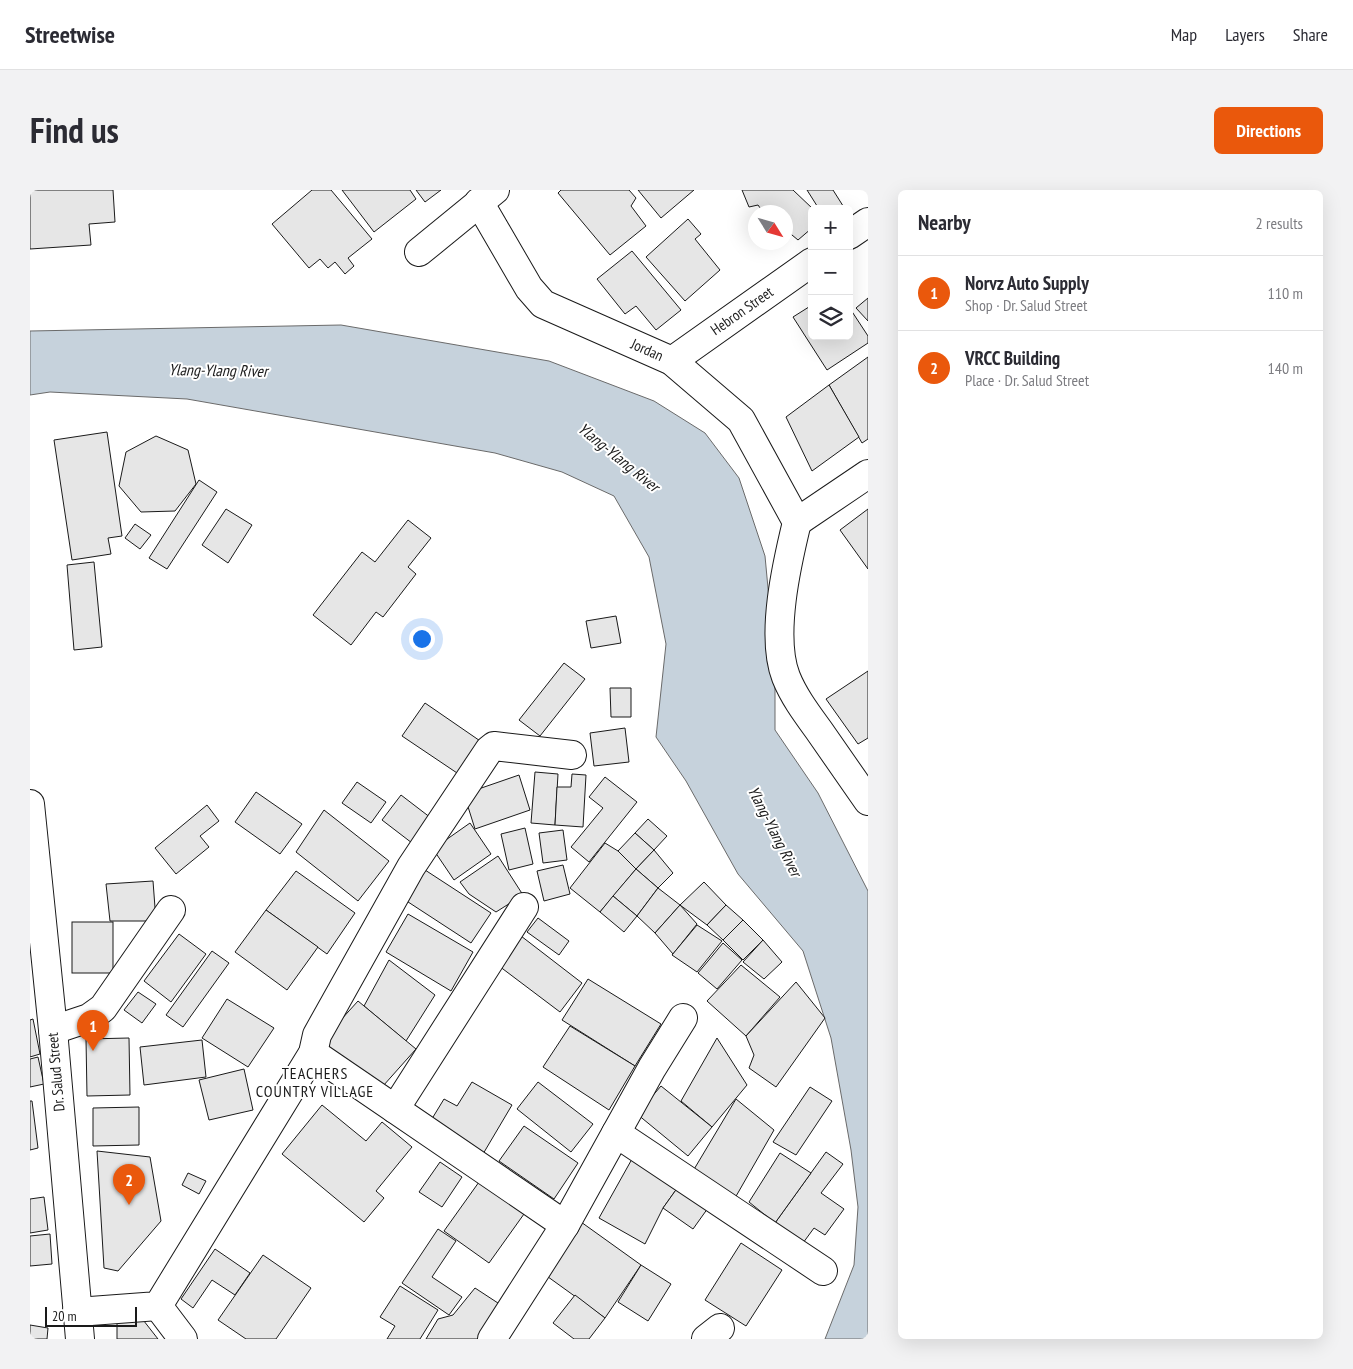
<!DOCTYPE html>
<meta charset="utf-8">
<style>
:root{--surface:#fff;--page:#f2f2f3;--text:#2b2b33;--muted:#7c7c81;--line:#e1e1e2;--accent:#ea580c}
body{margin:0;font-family:"PT Sans Narrow",sans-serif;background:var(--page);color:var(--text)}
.controls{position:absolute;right:15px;top:15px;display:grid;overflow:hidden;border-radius:8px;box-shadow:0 5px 20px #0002}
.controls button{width:45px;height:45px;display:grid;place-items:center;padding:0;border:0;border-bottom:1px solid var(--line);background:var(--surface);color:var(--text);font:25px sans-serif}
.compass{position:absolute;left:718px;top:15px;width:45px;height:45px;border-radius:50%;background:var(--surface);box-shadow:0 5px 20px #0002;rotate:127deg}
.scale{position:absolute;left:15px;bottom:12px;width:92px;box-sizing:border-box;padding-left:5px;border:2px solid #1a1a1a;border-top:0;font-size:14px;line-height:18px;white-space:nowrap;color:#1a1a1a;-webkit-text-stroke:4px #fff;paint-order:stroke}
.you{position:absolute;left:391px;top:448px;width:18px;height:18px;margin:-12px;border:4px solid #fff;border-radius:50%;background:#1a73e8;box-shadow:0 0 0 8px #1a73e833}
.badge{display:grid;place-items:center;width:32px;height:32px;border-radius:50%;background:var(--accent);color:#fff;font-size:16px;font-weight:700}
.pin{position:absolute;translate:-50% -41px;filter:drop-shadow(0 1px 2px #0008)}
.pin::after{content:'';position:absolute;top:26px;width:18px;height:15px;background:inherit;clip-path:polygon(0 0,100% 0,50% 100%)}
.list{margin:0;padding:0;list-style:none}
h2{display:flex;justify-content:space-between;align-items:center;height:65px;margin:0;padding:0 20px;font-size:21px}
h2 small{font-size:16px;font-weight:400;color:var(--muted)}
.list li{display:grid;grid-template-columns:32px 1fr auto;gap:15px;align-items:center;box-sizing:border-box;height:75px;padding:0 20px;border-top:1px solid var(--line)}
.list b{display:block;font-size:19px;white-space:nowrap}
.list p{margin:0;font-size:16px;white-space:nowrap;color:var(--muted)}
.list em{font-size:16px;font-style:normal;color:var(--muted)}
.icon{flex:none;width:28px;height:28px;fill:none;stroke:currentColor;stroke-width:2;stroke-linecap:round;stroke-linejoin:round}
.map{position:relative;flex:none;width:838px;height:1149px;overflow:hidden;border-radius:8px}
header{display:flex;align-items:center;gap:30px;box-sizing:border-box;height:70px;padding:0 25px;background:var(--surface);border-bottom:1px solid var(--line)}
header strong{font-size:24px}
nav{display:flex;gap:28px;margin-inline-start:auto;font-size:18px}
.intro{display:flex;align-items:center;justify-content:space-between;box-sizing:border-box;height:120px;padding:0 30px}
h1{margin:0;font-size:35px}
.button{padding:12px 22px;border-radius:8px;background:var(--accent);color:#fff;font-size:18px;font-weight:700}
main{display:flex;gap:30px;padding:0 30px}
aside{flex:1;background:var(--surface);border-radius:8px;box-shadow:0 5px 20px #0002}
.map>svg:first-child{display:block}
.water{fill:#c6d2dc;stroke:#6a6a6a}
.building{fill:#e6e6e6;stroke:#1a1a1a}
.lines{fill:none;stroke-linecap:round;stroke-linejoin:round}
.minor-casing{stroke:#1a1a1a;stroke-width:30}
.secondary-casing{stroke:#1a1a1a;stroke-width:30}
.minor{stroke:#fff;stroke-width:28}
.secondary{stroke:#fff;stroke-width:28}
.labels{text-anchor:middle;stroke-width:4;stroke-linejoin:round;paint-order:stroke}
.street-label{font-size:15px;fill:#1a1a1a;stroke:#fff}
.water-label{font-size:16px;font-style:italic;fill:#1a1a1a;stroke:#fff}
.neighbourhood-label{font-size:16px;letter-spacing:1px;fill:#1a1a1a;stroke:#fff}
</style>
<header>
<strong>Streetwise</strong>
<nav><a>Map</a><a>Layers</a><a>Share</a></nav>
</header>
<div class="intro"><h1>Find us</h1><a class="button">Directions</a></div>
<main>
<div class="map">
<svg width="838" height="1149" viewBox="0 0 838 1149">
<rect width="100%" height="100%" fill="#fff"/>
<!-- water -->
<path class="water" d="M311 135 519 171 624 211 675 243 709 288 735 366 745 473V540L788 603 838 701V1149H795L824 1075 828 1017 821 960 801 848 773 761 708 684 656 591 626 547 636 454 619 367 584 306 532 282 465 263 157 209 20 202 0 205V141Z"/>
<!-- building -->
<g class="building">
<path d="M0 0H83L85 32 59 34 61 55 0 59Z"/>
<path d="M282 0H301L342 49 318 68 324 76 315 84 305 72 298 78 290 69 279 78 242 34Z"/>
<path d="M312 0H380L386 9 344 42Z"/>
<path d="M386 0H411L395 12Z"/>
<path d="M531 0H599L606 8 601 16 616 36 580 65 528 3Z"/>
<path d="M608 0H664L631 28Z"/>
<path d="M712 0H763L783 19 782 38 768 50 756 40V22H733L728 15 719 17Z"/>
<path d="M777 0H803L815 19H789Z"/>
<path d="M658 29 671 44 665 49 690 80 655 111 616 67Z"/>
<path d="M602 61 651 120 626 140 606 116 595 124 567 89Z"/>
<path d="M838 108V131L826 118Z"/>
<path d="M782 115V146H819V117L838 146V153L797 180 763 127Z"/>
<path d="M838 167V249L832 253 799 195Z"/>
<path d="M799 195 829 247 782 281 756 227Z"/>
<path d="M77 242 92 346 78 348 81 364 42 370 24 250Z"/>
<path d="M126 246 158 260 166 294 145 321 111 322 89 296 96 262Z"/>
<path d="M169 290 187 302 137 379 119 368Z"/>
<path d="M196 319 222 335 198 373 172 355Z"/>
<path d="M838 319V379L810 340Z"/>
<path d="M378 330 401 348 378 377 386 384 353 427 346 422 321 455 283 425 332 362 345 372Z"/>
<path d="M105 334 121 345 110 359 95 348Z"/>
<path d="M64 372 72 457 44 460 37 375Z"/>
<path d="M586 426 591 453 561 458 556 431Z"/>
<path d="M534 473 555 489 510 546 489 530Z"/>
<path d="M838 481V548L828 554 796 509Z"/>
<path d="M580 498H601V527H581Z"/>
<path d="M395 513 456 555 433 587 372 546Z"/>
<path d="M595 538 599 572 564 576 560 543Z"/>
<path d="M505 582 528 584 525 635 501 633Z"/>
<path d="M542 584 556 585 553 637 525 635 527 597H541Z"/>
<path d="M489 585 500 620 445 639 434 604Z"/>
<path d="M575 587 607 612 559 672 541 657 573 618 559 607Z"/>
<path d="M327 592 356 612 341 633 312 613Z"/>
<path d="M226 602 272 634 250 664 205 632Z"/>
<path d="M371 605 401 628 382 653 352 630Z"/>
<path d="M177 615 189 631 170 646 179 657 146 684 125 658Z"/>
<path d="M294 620 359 671 328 711 266 662Z"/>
<path d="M618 629 637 646 624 660 605 643Z"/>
<path d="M440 633 461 664 424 690 403 659Z"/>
<path d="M495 638 503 674 479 680 471 644Z"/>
<path d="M533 640 537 670 513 673 509 643Z"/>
<path d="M605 643 624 660 606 679 588 661Z"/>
<path d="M575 653 588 661 606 679 570 722 540 698Z"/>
<path d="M624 660 643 683 628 698 606 679Z"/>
<path d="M468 666 493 705 466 722 439 704 430 692Z"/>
<path d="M533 675 540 704 514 711 507 681Z"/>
<path d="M392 678 461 723 441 753 372 708Z"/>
<path d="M606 679 628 698 607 726 583 706Z"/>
<path d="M266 681 325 723 297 764 236 720Z"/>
<path d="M123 691 126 731H80L76 694Z"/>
<path d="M674 692 696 715 677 735 650 715Z"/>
<path d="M628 698 650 715 625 743 607 726Z"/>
<path d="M583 706 607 726 594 742 570 722Z"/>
<path d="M650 715 667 734 643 764 625 743Z"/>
<path d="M696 715 713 730 693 750 677 735Z"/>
<path d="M236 720 288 757 257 800 205 762Z"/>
<path d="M378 724 443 762 421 801 356 762Z"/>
<path d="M508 728 539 751 529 765 497 742Z"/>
<path d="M713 730 733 750 713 770 693 750Z"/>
<rect x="42" y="732" width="41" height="51"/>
<path d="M667 735 692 751 667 782 642 765Z"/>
<path d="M149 744 176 764 141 812 114 791Z"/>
<path d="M491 746 552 793 530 822 469 776Z"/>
<path d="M733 750 752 772 734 789 713 772Z"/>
<path d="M693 753 712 770 687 799 668 783Z"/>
<path d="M182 761 199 773 153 837 136 825Z"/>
<path d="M359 770 405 805 376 851 334 816Z"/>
<path d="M711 775 750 807 716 846 677 811Z"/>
<path d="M558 789 631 834 605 876 532 830Z"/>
<path d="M766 792 795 828 746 897 719 878 724 865 716 846Z"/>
<path d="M108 802 126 814 112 833 94 820Z"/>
<path d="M197 809 244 838 218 877 172 848Z"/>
<path d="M328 811 386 859 353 896 290 853Z"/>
<path d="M3 829 10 864 0 867V830Z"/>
<path d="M540 836 605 876 579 920 513 877Z"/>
<path d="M99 848 100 905 57 906 56 849Z"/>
<path d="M687 848 717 895 682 937 651 911Z"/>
<path d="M172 850 176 887 114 895 110 857Z"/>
<path d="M8 867 14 894 0 897V869Z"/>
<path d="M214 879 223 920 179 930 169 890Z"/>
<path d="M442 892 482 915 453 964 400 932 414 909 427 916Z"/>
<path d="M508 892 563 934 541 962 487 919Z"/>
<path d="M631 896 682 937 658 966 607 924Z"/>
<path d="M780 897 802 911 766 965 743 952Z"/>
<path d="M706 909 744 940 705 1008 660 986Z"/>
<path d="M0 911H2L8 958 0 960Z"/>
<path d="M292 915 336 951 352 932 382 957 346 1001 354 1008 334 1032 252 964Z"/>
<path d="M109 917V955L63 956V918Z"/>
<path d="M494 936 548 973 524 1009 469 971Z"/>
<path d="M67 961 120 967 131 1031 88 1081 74 1078Z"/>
<path d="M796 962 813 974 791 1003 814 1019 795 1045 784 1038 773 1053 745 1033Z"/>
<path d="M750 963 781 983 745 1033 719 1012Z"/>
<path d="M602 969 648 997 633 1018 615 1054 569 1028Z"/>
<path d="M410 972 432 987 412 1017 389 1002Z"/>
<path d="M158 983 176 991 169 1004 152 995Z"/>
<path d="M449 992 494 1024 459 1073 414 1041Z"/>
<path d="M648 997 678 1018 663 1039 633 1018Z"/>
<path d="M14 1007 18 1040 0 1043V1009Z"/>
<path d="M551 1032 611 1075 575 1128 514 1084Z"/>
<path d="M408 1039 426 1051 402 1087 432 1107 419 1125 372 1093Z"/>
<path d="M20 1044 22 1074 0 1076V1046Z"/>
<path d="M711 1053 752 1080 716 1136 675 1110Z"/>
<path d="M185 1059 220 1083 205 1105 182 1090 163 1118 151 1109Z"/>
<path d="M233 1065 281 1098 246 1149H216L188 1130Z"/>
<path d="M611 1075 641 1094 618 1131 588 1112Z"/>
<path d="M370 1096 408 1120 390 1149H357L365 1136 350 1127Z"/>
<path d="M445 1098 471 1115 449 1149H396L408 1129 423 1125Z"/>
<path d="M545 1105 575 1128 559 1149H544L523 1133Z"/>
<path d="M110 1126 128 1149H87V1131Z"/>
<path d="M0 1135 18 1138 17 1149H0Z"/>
</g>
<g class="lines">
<defs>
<g id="minor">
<path d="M449 12 499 98 513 114 642 171 711 230 767 332"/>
<path d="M819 45 838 32"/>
<path d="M389 62 465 0"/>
<path d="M642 171 782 72"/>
<path d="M767 332C757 373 740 446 756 487 764 507 777 524 790 542 806 565 822 588 838 611"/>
<path d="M767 332 838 284"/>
<path d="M23 840 59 828 73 818 141 720"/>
<path d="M283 863 535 1035"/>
<path d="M365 919 494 717"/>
<path d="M586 943 793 1081"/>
<path d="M128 1116 153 1149"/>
<path d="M47 1122 128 1116 283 863 287 845 381 677 459 560 464 556 542 565"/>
<path d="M462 1149 535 1035 622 878 653 828"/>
<path d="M676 1149 690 1138"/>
</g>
<path id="secondary" d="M0 614 23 840 50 1149"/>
</defs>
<!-- minor casing -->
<use href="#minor" class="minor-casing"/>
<!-- secondary casing -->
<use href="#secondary" class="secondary-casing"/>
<!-- minor -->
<use href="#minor" class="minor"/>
<!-- secondary -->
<use href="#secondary" class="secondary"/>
</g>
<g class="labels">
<!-- street labels -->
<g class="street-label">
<text transform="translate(712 121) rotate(-35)" y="5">Hebron Street</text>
<text transform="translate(617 160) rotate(24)" y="5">Jordan</text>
<text transform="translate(26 882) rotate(-95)" y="5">Dr. Salud Street</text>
</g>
<!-- water labels -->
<g class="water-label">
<text transform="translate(188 180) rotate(1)" y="6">Ylang-Ylang River</text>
<text transform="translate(589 267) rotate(39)" y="6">Ylang-Ylang River</text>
<text transform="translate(745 641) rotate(63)" y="6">Ylang-Ylang River</text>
</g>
<!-- neighbourhood labels -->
<g class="neighbourhood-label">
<text x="285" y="889">TEACHERS<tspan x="285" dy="18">COUNTRY VILLAGE</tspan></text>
</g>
</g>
</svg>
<div class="controls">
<button>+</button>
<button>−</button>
<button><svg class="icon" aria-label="layers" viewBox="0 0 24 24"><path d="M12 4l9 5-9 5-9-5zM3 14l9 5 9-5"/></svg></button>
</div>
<svg class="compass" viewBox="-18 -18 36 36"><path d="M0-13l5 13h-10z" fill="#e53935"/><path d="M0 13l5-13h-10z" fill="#7c7c81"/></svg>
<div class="scale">20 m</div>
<div class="you"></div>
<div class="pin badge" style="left:63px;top:861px">1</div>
<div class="pin badge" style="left:99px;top:1015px">2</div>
</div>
<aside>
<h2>Nearby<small>2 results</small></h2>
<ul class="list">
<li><span class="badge">1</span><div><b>Norvz Auto Supply</b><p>Shop · Dr. Salud Street</p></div><em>110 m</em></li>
<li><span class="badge">2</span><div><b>VRCC Building</b><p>Place · Dr. Salud Street</p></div><em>140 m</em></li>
</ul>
</aside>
</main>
